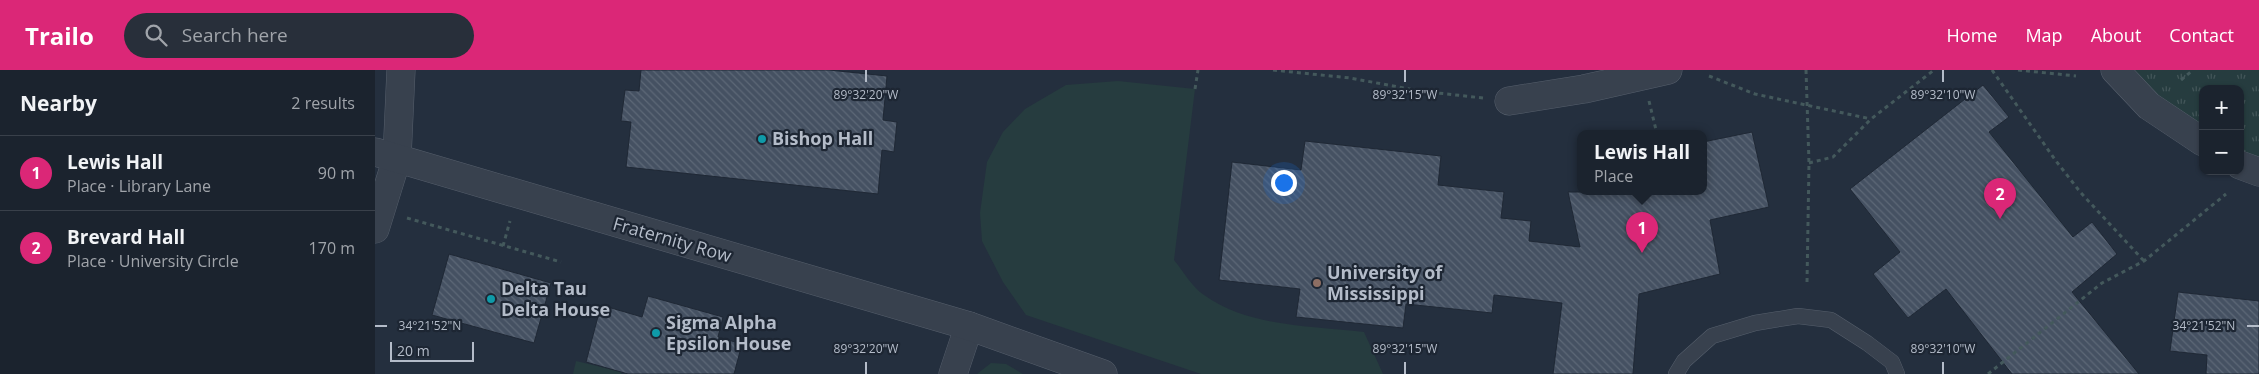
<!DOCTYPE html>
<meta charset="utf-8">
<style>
:root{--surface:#1b232e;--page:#282f3a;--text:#f1f3f6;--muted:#a0a4aa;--line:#39404a;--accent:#db2777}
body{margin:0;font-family:"Open Sans",sans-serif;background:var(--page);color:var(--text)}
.controls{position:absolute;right:15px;top:15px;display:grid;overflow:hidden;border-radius:10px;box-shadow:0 1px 4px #0004}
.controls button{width:45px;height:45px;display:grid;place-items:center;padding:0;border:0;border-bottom:1px solid var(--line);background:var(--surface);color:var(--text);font:25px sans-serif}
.scale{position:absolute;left:15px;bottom:12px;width:84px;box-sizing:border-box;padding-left:5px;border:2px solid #b4bcc9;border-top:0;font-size:14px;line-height:18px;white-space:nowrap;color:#b4bcc9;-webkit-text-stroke:4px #1d2633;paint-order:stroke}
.you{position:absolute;left:908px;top:112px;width:18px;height:18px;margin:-12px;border:4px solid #fff;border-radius:50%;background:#1a73e8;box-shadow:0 0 0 8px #1a73e833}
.badge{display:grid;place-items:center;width:32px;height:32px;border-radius:50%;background:var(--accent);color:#fff;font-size:16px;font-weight:700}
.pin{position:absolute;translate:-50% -41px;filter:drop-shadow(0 1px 2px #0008)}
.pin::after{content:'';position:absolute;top:26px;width:18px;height:15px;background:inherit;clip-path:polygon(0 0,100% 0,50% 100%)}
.popup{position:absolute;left:1202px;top:60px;width:130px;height:65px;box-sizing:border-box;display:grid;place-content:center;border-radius:10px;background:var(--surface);filter:drop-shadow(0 1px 4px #0005);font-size:16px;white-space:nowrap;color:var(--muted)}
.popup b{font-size:19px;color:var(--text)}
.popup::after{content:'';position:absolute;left:50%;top:100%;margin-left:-10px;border:10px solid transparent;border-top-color:var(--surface)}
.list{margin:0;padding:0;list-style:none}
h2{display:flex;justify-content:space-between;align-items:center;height:65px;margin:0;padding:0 20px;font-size:21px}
h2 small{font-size:16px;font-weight:400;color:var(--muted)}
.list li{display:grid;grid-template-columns:32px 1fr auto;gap:15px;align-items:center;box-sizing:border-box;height:75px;padding:0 20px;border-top:1px solid var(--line)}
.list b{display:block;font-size:19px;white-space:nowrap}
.list p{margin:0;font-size:16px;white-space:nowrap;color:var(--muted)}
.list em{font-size:16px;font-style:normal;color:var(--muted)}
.icon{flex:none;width:28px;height:28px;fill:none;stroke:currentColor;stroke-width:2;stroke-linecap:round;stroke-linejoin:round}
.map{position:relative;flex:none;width:1884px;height:304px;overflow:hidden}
header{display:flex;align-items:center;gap:30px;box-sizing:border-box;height:70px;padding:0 25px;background:var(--accent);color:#fff}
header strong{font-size:24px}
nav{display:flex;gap:28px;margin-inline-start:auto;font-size:18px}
.search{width:350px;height:45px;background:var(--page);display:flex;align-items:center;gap:12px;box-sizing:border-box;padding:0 18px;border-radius:28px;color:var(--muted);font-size:19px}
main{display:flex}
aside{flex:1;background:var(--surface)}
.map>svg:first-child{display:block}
.grass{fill:#263c3f}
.park{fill:url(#park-tufts)}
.building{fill:url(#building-back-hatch);stroke:#1f2835}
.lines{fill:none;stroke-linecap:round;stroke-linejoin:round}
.service-casing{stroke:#565f6c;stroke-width:16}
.minor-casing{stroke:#565f6c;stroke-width:29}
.tertiary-casing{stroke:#565f6c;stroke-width:29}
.path{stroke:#44595c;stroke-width:3;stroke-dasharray:4 4;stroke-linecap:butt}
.service{stroke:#38414e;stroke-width:15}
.minor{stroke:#38414e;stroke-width:28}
.tertiary{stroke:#38414e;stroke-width:28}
.ticks{fill:none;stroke:#b4bcc9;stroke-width:2}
.culture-dot{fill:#0f9aa8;stroke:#1d2633;stroke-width:2}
.education-dot{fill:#8d6e63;stroke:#1d2633;stroke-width:2}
.labels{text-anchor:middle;stroke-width:4.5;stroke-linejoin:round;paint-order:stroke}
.poi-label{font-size:18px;font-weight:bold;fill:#b4bcc9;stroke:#1d2633;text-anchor:start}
.street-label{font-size:18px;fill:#b4bcc9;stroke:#1d2633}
.ticks-label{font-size:12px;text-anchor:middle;fill:#b4bcc9;stroke:#1d2633;stroke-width:4.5;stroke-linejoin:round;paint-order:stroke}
</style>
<header>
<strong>Trailo</strong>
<div class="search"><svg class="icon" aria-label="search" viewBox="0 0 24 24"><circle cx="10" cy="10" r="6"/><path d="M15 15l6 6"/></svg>Search here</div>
<nav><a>Home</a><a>Map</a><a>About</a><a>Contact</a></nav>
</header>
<main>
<aside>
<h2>Nearby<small>2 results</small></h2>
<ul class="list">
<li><span class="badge">1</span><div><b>Lewis Hall</b><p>Place · Library Lane</p></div><em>90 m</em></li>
<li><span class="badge">2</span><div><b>Brevard Hall</b><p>Place · University Circle</p></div><em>170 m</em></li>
</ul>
</aside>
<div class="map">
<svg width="1884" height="304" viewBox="0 0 1884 304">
<defs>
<pattern id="park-tufts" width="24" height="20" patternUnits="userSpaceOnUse" patternTransform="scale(1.25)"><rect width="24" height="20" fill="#263c3f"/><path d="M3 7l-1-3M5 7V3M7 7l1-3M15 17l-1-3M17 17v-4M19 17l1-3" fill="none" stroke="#435659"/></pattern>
<pattern id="building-back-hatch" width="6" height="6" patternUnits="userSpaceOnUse" patternTransform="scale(1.25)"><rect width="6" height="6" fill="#455162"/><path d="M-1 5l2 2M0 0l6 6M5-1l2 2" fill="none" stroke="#5d6877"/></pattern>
</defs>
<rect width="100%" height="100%" fill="#242f3e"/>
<!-- grass -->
<g class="grass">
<path d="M743 11 820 19 799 190C808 201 817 217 829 225 873 257 936 256 989 262L1008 304H826L651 245 628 212 607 171 605 143 612 92 628 62 650 39 691 15Z"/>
<path d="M201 291 247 302 246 304H198Z"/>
<path d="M616 293 631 294 648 304H602Z"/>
</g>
<!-- park -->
<path class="park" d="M1740 0H1884V102L1865 95V19H1828V72Z"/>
<!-- building -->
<g class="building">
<path d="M266 0H454L512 6 508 50 522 52 519 82 507 80 503 124 251 97 256 52 246 51 250 20 264 21Z"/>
<path d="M1608 15 1634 47 1614 62 1698 167 1717 152 1742 184 1697 222 1764 304H1637L1571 219 1533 248 1498 204 1525 182 1475 119Z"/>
<path d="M1377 62 1394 137 1335 150 1345 204 1264 224 1258 304H1178L1187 233 1119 225 1117 243 1031 234 1028 258 921 247 925 219 844 210 857 92 926 100 930 71 1066 86 1063 115 1129 122 1126 148 1156 151 1154 171 1205 177 1193 122H1328V72Z"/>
<path d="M74 184 176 213 159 273 57 245Z"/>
<path d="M1803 222 1884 231V304H1831L1832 285 1795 281Z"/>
<path d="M273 226 348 247 343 267 367 274 359 304H253L211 292 226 235 267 247Z"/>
</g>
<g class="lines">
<defs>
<path id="service" d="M1301 304 1309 291 1337 266 1380 253 1423 246 1456 250 1492 273 1517 292 1522 304"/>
<g id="minor">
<path d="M1740 0 1774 36 1828 72"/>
<path d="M1134 31 1209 19 1293 0"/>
<path d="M1865 95 1884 102"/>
<path d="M0 159 22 88 26 0"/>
<path d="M578 304 594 256"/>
</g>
<path id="tertiary" d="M0 82 594 256 728 304"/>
</defs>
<!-- service casing -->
<use href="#service" class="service-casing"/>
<!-- minor casing -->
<use href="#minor" class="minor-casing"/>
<!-- tertiary casing -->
<use href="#tertiary" class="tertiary-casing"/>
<!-- path -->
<g class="path">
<path d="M898 0 975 8 1045 21 1108 28"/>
<path d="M1431 0 1434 93 1432 213"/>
<path d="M1617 0 1681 91 1706 123 1769 191"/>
<path d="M1643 0 1701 6"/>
<path d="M1334 6 1380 24 1496 49"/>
<path d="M1806 10 1818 0"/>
<path d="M820 19 823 0"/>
<path d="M1274 31 1282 64"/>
<path d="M1434 93 1458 87 1496 49 1559 0"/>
<path d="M32 148 186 192"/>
<path d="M128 176 135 151"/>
<path d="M1613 304 1727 213 1769 191 1851 124"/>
</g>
<!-- service -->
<use href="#service" class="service"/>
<!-- minor -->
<use href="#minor" class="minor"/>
<!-- tertiary -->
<use href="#tertiary" class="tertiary"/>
</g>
<!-- ticks -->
<path class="ticks" d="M491 0V12M1030 0V12M1568 0V12M0 256H12M1872 256H1884M491 292V304M1030 292V304M1568 292V304"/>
<!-- markers -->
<g class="culture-dot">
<circle cx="387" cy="69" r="5"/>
<circle cx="116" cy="229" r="5"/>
<circle cx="281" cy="263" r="5"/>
</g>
<circle class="education-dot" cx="942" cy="213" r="5"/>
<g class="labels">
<!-- poi labels -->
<g class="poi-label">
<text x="397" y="75">Bishop Hall</text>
<text x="952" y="209">University of<tspan x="952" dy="21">Mississippi</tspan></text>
<text x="126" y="225">Delta Tau<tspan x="126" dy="21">Delta House</tspan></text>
<text x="291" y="259">Sigma Alpha<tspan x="291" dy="21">Epsilon House</tspan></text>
</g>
<!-- street labels -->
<g class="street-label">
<text transform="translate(297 170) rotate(16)" y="6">Fraternity Row</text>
</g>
</g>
<g class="ticks-label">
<text x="491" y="29">89°32'20"W</text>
<text x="1030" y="29">89°32'15"W</text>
<text x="1568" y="29">89°32'10"W</text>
<text x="55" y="260">34°21'52"N</text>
<text x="1829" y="260">34°21'52"N</text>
<text x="491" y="283">89°32'20"W</text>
<text x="1030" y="283">89°32'15"W</text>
<text x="1568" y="283">89°32'10"W</text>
</g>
</svg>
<div class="controls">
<button>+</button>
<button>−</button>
</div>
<div class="scale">20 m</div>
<div class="you"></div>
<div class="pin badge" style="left:1267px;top:183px">1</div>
<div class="popup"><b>Lewis Hall</b>Place</div>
<div class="pin badge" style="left:1625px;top:149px">2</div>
</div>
</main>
